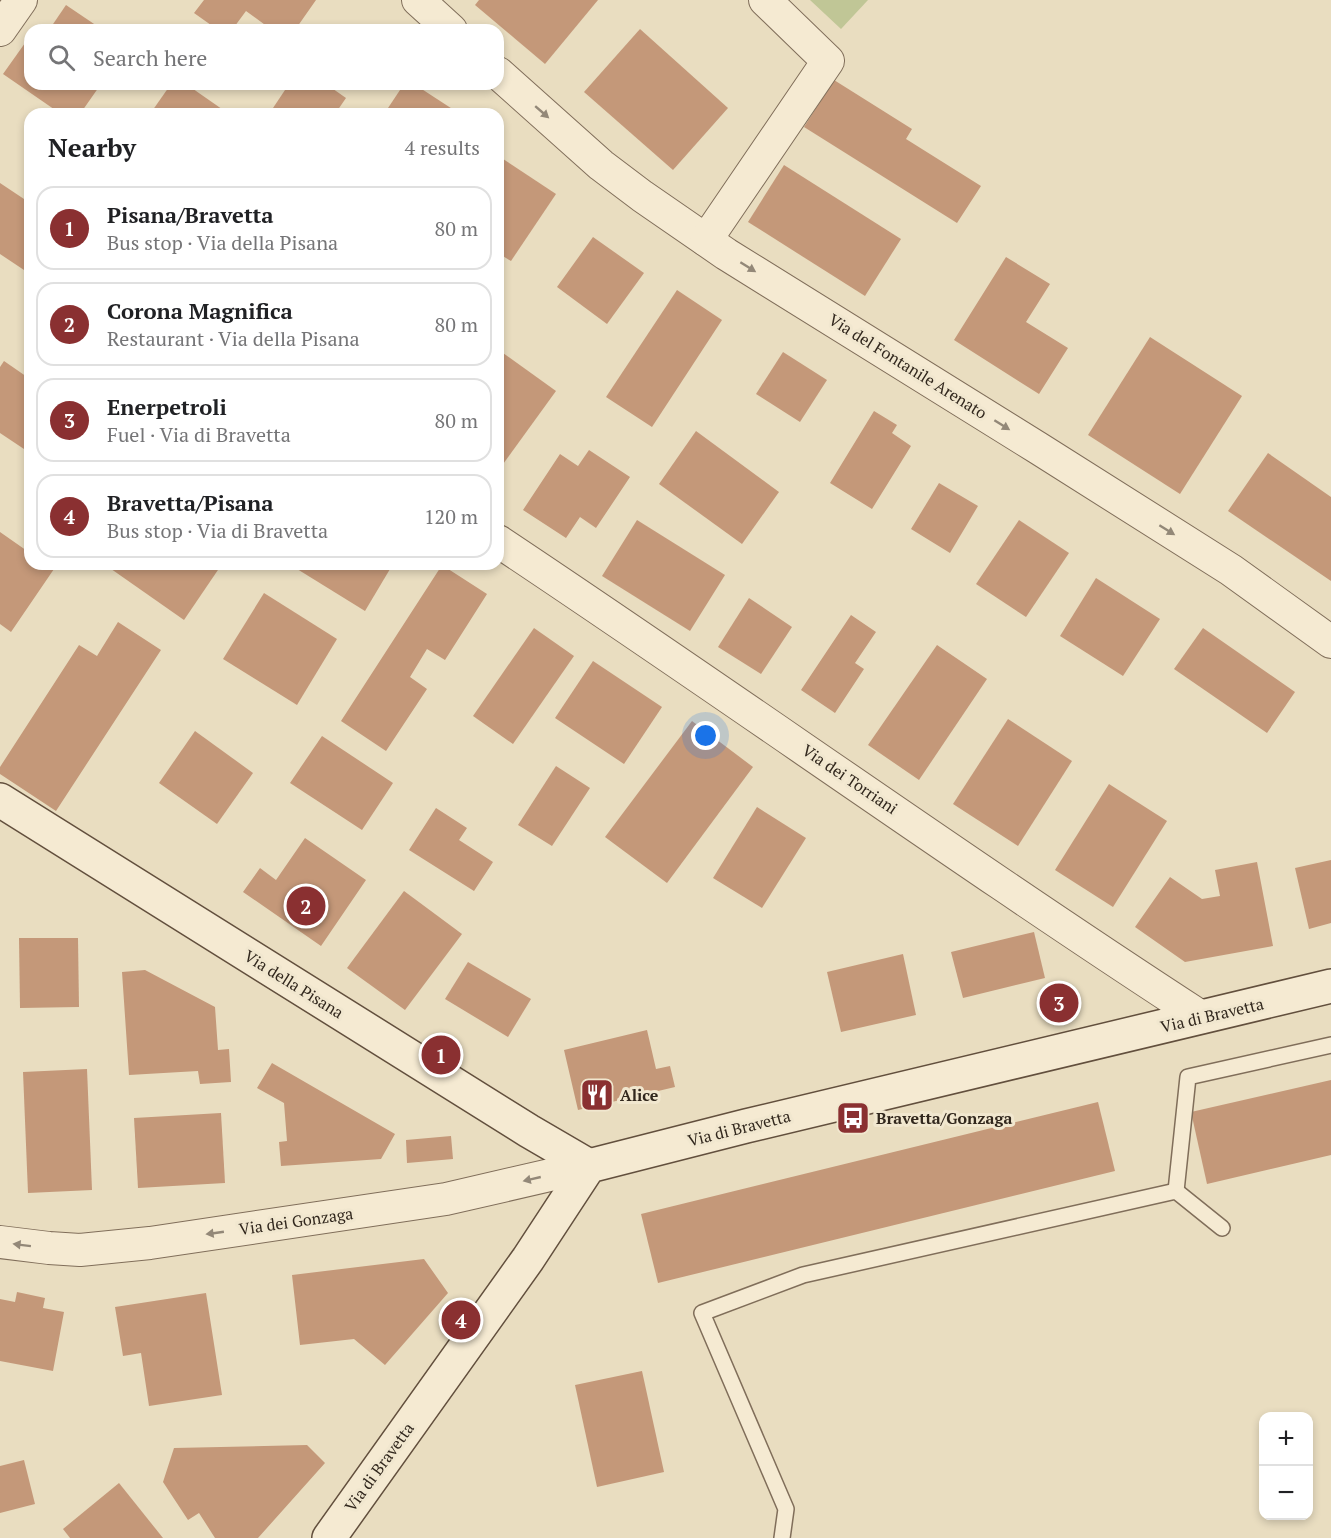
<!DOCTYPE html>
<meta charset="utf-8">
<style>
:root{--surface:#fff;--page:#f2f2f2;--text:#202124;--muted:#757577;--line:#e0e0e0;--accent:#8a3031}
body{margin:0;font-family:"PT Serif",serif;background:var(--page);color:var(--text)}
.controls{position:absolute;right:18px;bottom:18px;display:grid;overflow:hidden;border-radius:12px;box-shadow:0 3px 9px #0003}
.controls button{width:54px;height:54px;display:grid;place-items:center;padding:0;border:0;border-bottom:2px solid var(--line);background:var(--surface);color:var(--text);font:30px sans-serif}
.you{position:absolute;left:706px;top:736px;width:21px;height:21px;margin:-15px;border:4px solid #fff;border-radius:50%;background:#1a73e8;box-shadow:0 0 0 9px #1a73e833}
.badge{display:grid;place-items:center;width:39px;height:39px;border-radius:50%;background:var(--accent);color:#fff;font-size:20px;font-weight:700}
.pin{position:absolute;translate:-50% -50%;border:3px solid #fff;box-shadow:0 2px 6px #0006}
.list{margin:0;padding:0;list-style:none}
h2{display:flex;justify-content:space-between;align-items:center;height:78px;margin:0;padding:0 24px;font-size:26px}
h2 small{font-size:20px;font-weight:400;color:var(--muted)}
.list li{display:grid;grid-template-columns:39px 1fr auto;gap:18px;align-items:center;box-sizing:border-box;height:84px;margin:0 12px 12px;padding:0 12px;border:2px solid var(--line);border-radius:18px}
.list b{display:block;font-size:22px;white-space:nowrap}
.list p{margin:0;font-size:20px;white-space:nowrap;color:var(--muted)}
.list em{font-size:20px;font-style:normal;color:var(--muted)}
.icon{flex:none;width:33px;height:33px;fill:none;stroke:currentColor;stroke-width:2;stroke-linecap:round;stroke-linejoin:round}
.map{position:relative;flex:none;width:1331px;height:1538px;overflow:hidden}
.search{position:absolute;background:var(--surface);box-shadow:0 3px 9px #0003;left:24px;top:24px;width:480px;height:66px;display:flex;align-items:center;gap:15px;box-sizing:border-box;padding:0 21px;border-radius:18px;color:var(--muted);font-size:22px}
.panel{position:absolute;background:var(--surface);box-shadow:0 3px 9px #0003;left:24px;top:108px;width:480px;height:462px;border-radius:18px}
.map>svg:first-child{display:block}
.green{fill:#c0c696}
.building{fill:#c49879}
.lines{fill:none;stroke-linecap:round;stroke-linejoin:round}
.service-casing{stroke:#806e5a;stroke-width:18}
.minor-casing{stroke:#806e5a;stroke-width:34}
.secondary-casing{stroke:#624f3d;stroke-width:36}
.service{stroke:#f5ead2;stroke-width:15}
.minor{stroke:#f5ead2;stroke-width:32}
.secondary{stroke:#f5ead2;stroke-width:33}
.oneway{fill:#938878}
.labels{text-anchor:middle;stroke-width:6;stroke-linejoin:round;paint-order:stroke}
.street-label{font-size:16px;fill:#31271d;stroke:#f1e7cf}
.poi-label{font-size:16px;font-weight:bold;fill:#31271d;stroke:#f1e7cf;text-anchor:start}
</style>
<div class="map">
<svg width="1331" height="1538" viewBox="0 0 1331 1538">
<rect width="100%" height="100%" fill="#e9ddc0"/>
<!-- green -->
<path class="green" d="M810 0H868L841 29Z"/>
<!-- building -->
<g class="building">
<path d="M204 0H316L295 30H272L246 11 232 30H218L194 13Z"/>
<path d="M479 0H598L545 64 475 5Z"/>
<path d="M66 5 103 30H49Z"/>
<path d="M640 29 728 108 673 170 584 92Z"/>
<path d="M30 36V84H101L80 114H61L3 74Z"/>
<path d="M834 80 912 129 906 139 981 186 957 223 804 127Z"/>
<path d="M171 84H186L229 114H150Z"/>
<path d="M289 84H326L346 98 335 114H269Z"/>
<path d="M404 84H414L460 114H384Z"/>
<path d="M500 157 556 194 511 261 498 253V161Z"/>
<path d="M784 165 901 239 865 296 748 222Z"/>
<path d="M0 183 30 203V274L0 254Z"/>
<path d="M593 237 644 273 607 324 557 287Z"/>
<path d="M1006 257 1050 284 1026 322 1068 348 1039 394 954 340Z"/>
<path d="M677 290 722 320 652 427 606 397Z"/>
<path d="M1150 337 1242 396 1180 494 1088 435Z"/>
<path d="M783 352 827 380 800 422 756 394Z"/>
<path d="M503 353 556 391 498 471V361Z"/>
<path d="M4 361 30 379V453L0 433V367Z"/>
<path d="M874 411 897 425 892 433 911 446 872 509 830 483Z"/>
<path d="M696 431 779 492 742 544 659 484Z"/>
<path d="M589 450 630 477 596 528 580 517 566 538 523 510 560 454 578 466Z"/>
<path d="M1268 453 1331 497V581L1228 511Z"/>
<path d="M939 483 978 506 950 553 911 529Z"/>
<path d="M637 520 725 575 690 631 602 576Z"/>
<path d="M1019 520 1069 553 1026 617 976 584Z"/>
<path d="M0 532 30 553V564H46L54 569 11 632 0 624Z"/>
<path d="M104 564H222L184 620Z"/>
<path d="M289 564H393L365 611Z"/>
<path d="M442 565 487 594 445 660 427 649 410 677 427 689 386 751 341 721Z"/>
<path d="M1096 578 1160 619 1123 676 1060 636Z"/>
<path d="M264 593 337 639 297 705 223 659Z"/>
<path d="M749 598 792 627 761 674 718 647Z"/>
<path d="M851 615 876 632 855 663 864 669 835 713 801 690Z"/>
<path d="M118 622 161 650 56 811 0 774V767L79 645 97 656Z"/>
<path d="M534 628 574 656 513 744 473 716Z"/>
<path d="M1203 628 1295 692 1267 733 1174 669Z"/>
<path d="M937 645 987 679 919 780 868 745Z"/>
<path d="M593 661 662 707 624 764 555 718Z"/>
<path d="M1008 719 1072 761 1018 846 953 804Z"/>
<path d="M692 721 753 767 667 883 605 837Z"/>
<path d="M195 731 253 773 217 824 159 783Z"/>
<path d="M322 736 393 783 362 830 290 783Z"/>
<path d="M556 766 590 788 552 846 518 825Z"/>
<path d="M1109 784 1167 821 1113 907 1055 870Z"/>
<path d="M757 807 806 838 762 908 713 878Z"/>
<path d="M436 808 467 828 459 840 493 862 474 891 409 850Z"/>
<path d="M305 838 366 880 321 946 243 892 260 868 276 880Z"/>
<path d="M1331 860V923L1309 929 1295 868Z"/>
<path d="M1257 862 1273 946 1185 962 1135 927 1170 877 1202 899 1220 896 1215 870Z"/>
<path d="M404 891 462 934 405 1010 347 968Z"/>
<path d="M1034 932 1045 978 963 998 951 952Z"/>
<path d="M19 938H78L79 1007 20 1008Z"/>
<path d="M903 954 916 1015 841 1032 827 972Z"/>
<path d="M468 962 531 999 508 1037 445 999Z"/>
<path d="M145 970 215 1007 218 1050 229 1049 231 1082 200 1084 198 1071 129 1075 122 972Z"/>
<path d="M647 1030 656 1069 670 1066 675 1087 578 1110 564 1050Z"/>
<path d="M272 1063 395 1134 381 1159 281 1166 279 1142 287 1141 284 1103 257 1088Z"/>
<path d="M87 1069 92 1190 28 1193 23 1072Z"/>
<path d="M1331 1080V1155L1207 1184 1191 1112Z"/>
<path d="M1098 1102 1115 1171 658 1283 641 1214Z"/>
<path d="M221 1113 225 1183 138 1188 134 1118Z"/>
<path d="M451 1136 453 1159 407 1163 406 1140Z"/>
<path d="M424 1259 448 1293 385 1365 354 1339 300 1345 292 1275Z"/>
<path d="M17 1292 45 1298 43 1308 64 1312 53 1371 0 1361V1299L15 1302Z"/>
<path d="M206 1293 222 1395 149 1406 141 1353 123 1356 115 1307Z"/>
<path d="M642 1371 664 1472 597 1487 575 1385Z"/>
<path d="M307 1445 325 1463 258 1538H215L199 1513 188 1520 163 1482 174 1448Z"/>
<path d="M24 1460 35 1504 0 1513V1466Z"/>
<path d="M119 1483 163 1538H70L63 1529Z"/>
</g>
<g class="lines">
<defs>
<g id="service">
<path d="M1176 1191 1188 1077 1331 1045"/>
<path d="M782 1538 786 1509 702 1313 803 1275 1176 1191 1222 1228"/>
</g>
<g id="minor">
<path d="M418 0 451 30"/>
<path d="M0 30 21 0"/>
<path d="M498 73 601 165 642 196 726 254 1038 448 1231 570 1331 642"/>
<path d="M706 240 828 61 765 0"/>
<path d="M498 541C734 698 964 863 1201 1017"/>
<path d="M0 1242 49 1248 80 1250 150 1243 446 1199 589 1166"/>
</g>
<g id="secondary">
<path d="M0 800 529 1131 589 1166"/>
<path d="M329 1538 528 1259 589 1166 746 1126 1331 986"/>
</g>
</defs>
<!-- service casing -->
<use href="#service" class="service-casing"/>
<!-- minor casing -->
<use href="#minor" class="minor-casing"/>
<!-- secondary casing -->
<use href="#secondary" class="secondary-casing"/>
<!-- service -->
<use href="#service" class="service"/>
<!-- minor -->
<use href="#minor" class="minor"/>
<!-- secondary -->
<use href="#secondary" class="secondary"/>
</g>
<!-- one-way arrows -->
<defs><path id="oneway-solid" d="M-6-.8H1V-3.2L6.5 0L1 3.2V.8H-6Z" transform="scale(1.5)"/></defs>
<g class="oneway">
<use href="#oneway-solid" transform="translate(542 112) rotate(41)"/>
<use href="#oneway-solid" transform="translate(748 267) rotate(32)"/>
<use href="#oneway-solid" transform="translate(1002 425) rotate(32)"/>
<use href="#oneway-solid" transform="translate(1167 530) rotate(32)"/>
<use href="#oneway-solid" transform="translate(532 1179) rotate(167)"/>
<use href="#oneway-solid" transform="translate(215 1233) rotate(172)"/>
<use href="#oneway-solid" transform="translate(22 1245) rotate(-173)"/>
</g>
<!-- icons -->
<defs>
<symbol id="restaurant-square" viewBox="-11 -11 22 22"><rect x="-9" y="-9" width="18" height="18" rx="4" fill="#8a3031" stroke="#f1e7cf"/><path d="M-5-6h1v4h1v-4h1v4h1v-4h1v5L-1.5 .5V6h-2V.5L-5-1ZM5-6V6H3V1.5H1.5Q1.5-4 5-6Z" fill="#fff"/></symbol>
<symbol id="bus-square" viewBox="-11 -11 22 22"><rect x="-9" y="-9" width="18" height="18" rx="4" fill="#8a3031" stroke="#f1e7cf"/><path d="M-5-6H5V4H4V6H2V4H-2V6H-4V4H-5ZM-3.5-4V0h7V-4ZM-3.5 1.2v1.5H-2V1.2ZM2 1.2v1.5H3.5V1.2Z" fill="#fff"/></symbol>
</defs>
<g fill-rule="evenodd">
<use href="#restaurant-square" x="578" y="1076" width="38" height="38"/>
<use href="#bus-square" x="834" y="1099" width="38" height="38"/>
</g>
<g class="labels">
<!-- street labels -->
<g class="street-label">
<text transform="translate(908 366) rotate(32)" y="6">Via del Fontanile Arenato</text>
<text transform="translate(850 779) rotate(34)" y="6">Via dei Torriani</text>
<text transform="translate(294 984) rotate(32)" y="6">Via della Pisana</text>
<text transform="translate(1212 1015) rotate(-13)" y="6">Via di Bravetta</text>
<text transform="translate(739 1128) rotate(-14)" y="6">Via di Bravetta</text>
<text transform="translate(296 1221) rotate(-8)" y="6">Via dei Gonzaga</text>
<text transform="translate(379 1467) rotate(-54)" y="6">Via di Bravetta</text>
</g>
<!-- poi labels -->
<g class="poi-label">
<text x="620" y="1101">Alice</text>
<text x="876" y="1124">Bravetta/Gonzaga</text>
</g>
</g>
</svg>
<div class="controls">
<button>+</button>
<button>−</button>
</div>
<div class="you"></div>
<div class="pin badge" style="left:441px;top:1055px">1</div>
<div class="pin badge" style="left:306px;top:906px">2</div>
<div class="pin badge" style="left:1059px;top:1003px">3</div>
<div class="pin badge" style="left:461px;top:1320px">4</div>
<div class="search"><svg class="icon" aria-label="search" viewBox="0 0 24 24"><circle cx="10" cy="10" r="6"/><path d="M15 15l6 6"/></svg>Search here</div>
<section class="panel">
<h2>Nearby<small>4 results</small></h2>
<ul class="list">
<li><span class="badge">1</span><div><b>Pisana/Bravetta</b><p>Bus stop · Via della Pisana</p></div><em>80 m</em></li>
<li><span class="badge">2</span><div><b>Corona Magnifica</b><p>Restaurant · Via della Pisana</p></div><em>80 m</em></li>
<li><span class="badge">3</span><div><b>Enerpetroli</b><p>Fuel · Via di Bravetta</p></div><em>80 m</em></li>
<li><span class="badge">4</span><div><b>Bravetta/Pisana</b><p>Bus stop · Via di Bravetta</p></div><em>120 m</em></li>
</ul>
</section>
</div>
